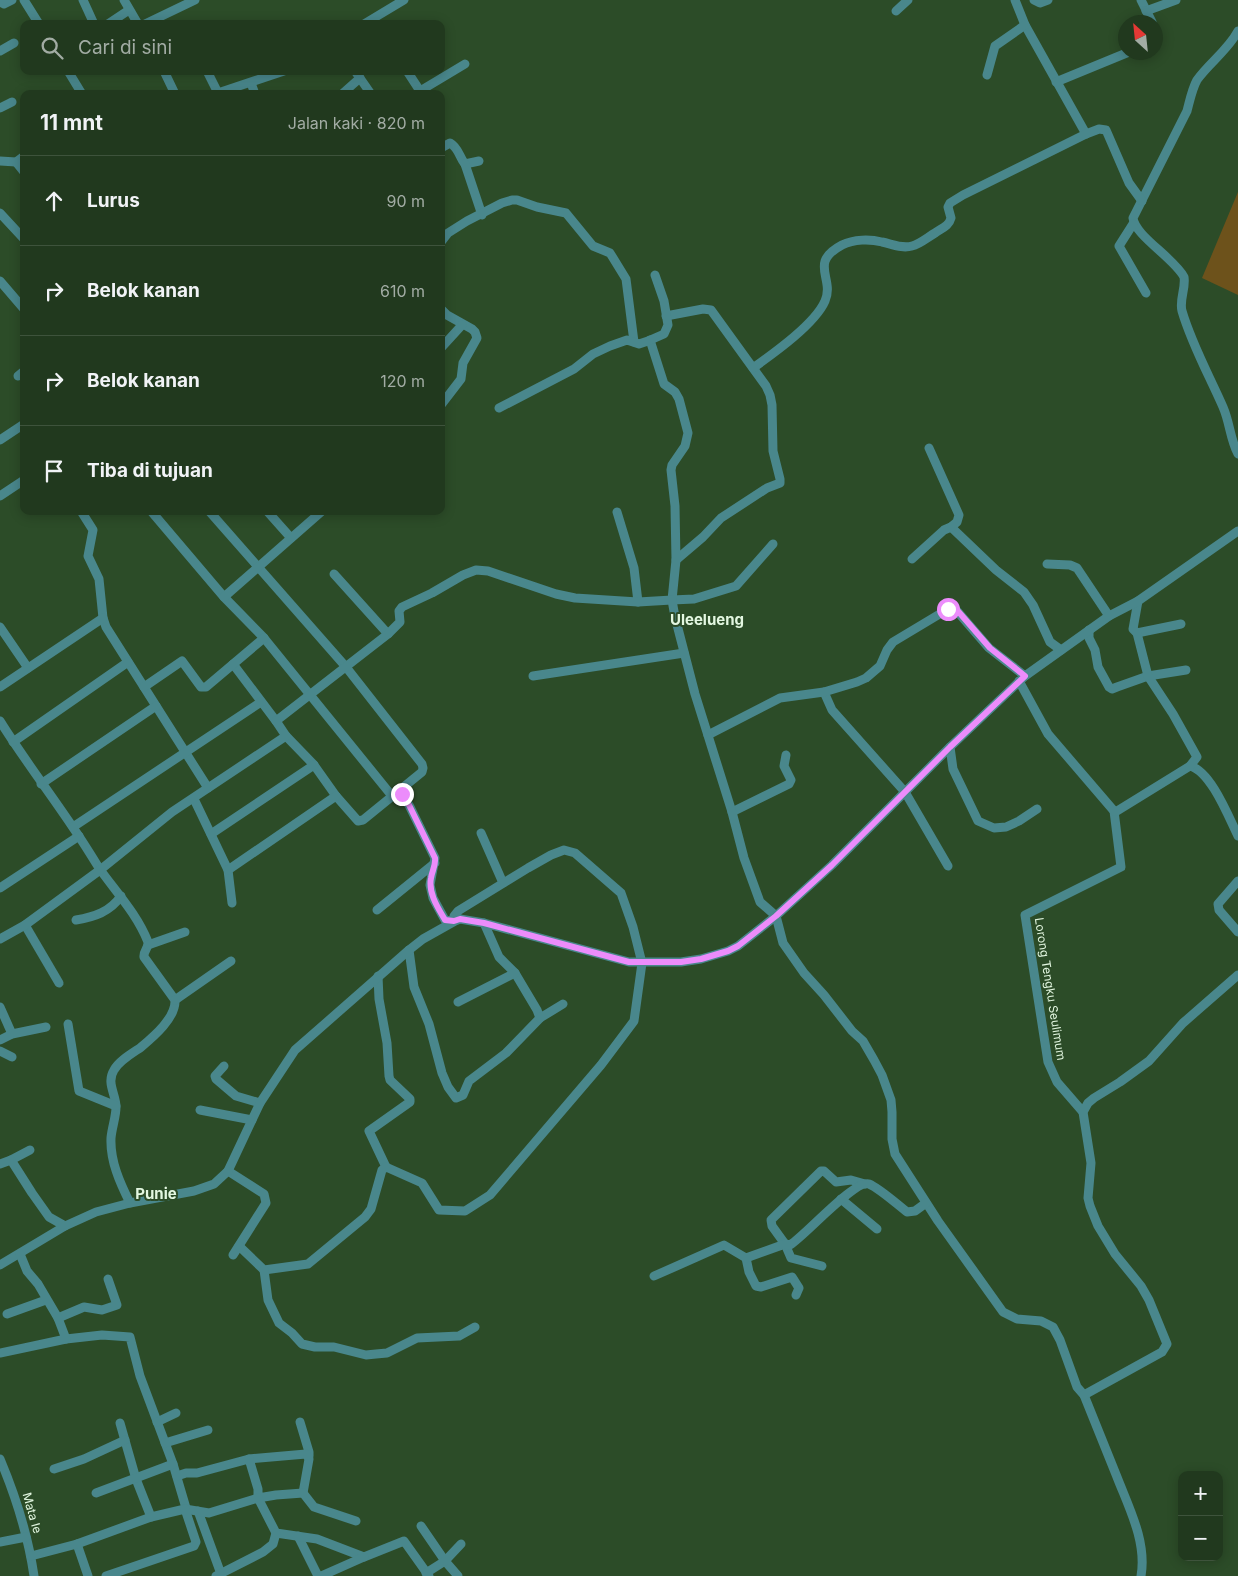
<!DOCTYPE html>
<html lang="id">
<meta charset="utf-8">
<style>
:root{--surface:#21391e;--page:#294027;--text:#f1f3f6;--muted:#a2aca4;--line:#3e533c}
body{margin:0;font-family:Inter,sans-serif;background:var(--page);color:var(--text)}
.controls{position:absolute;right:15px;bottom:15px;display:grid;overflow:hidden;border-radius:10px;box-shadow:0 2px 12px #0003}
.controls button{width:45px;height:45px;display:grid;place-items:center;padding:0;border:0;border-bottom:1px solid var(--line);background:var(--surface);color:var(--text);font:25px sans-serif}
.compass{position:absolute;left:1118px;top:15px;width:45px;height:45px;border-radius:50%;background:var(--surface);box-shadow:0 2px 12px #0003;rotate:333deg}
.stop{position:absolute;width:15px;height:15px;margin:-11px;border:4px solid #ec8cfb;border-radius:50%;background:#fff}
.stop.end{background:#ec8cfb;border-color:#fff;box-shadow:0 1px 5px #0008}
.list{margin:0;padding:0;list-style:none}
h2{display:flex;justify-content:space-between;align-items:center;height:65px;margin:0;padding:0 20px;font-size:21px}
h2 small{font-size:16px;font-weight:400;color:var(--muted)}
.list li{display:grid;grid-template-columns:32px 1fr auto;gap:15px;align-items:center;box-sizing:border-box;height:90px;padding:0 20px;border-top:1px solid var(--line)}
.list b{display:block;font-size:19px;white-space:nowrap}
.list em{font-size:16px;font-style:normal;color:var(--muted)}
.icon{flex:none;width:28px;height:28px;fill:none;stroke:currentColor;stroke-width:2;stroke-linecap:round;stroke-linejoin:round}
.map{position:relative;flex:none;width:1238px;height:1576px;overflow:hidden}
.search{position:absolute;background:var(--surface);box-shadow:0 2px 12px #0003;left:20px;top:20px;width:425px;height:55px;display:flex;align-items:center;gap:12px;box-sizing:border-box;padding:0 18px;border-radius:10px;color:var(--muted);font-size:19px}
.panel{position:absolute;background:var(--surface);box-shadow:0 2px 12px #0003;left:20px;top:90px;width:425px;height:425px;border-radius:10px}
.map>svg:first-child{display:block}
.green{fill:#6d521b}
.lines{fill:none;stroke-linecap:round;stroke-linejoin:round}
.minor{stroke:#49878c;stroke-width:9}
.route{stroke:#ec8cfb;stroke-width:6}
.labels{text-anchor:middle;stroke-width:4;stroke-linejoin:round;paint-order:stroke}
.street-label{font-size:12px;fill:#e3f7e1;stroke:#2c4c28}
.quarter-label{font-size:15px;font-weight:bold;fill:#e3f7e1;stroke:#2c4c28}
</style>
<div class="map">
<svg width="1238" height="1576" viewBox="0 0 1238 1576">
<rect width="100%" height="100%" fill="#2c4c28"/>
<!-- green -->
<path class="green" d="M1238 192V295L1202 278Z"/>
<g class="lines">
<!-- minor -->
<g class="minor">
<path d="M24 0 39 24"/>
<path d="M83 0 94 24"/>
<path d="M124 0 138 24"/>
<path d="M1015 0 1025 25 1086 134"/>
<path d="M1034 0 1040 3 1048 0"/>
<path d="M1141 0 1152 22"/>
<path d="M0 2 4 4 12 0"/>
<path d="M896 11 908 0"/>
<path d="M1146 11 1176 0"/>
<path d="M108 24 129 10"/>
<path d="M145 24 195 0"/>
<path d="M364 24 404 0"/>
<path d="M1156 30 1157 34 1156 39"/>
<path d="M1238 31C1228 50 1209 63 1197 80 1192 89 1190 100 1187 111L1133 218C1135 236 1174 258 1184 277 1186 288 1179 300 1182 311 1192 345 1209 375 1223 407 1230 423 1230 439 1238 454"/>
<path d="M0 51 14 43"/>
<path d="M68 71 82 94"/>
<path d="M164 71 175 94"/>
<path d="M207 71 218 93"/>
<path d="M355 71 371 94"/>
<path d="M407 71 422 94"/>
<path d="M987 75 995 46 1025 25"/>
<path d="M1056 82 1129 52"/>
<path d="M251 83 255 94"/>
<path d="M420 91 465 64"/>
<path d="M215 94 284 71"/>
<path d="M342 94 360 78"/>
<path d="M0 108 12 102"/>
<path d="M441 148 450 143C459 148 459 157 465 164L479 161"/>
<path d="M0 161 16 162 24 156"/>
<path d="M16 162 24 172"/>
<path d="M465 164 482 215"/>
<path d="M0 213 24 239"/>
<path d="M1133 224 1119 246 1146 293"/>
<path d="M441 242 448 233 467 221 502 203 512 200H517L537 207 566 213 593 246 610 253 626 279 634 342"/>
<path d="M0 281 24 309"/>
<path d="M441 309 447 315 472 329 475 332 477 338 463 363 461 379 441 405"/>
<path d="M666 316 703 309 711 310 766 386 770 395 772 405 773 451 780 479V483L767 488 721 518 703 537 676 560"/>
<path d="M650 340 664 384 675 392 679 399 688 433 685 446 672 465 671 470 675 506 676 560 672 600 694 599 736 586 773 544"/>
<path d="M441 348 462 325"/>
<path d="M753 368C774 353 815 324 825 301 835 278 808 263 842 245 854 239 870 239 882 242 892 244 902 249 912 246 920 244 928 237 935 233 942 228 949 226 951 218L948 207 950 203 963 195 1086 134 1099 129 1106 130 1129 183 1142 201"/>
<path d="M18 376 24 371"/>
<path d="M499 408 574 369 593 354 610 346 627 340 639 344 648 341 664 334 668 325 664 301 655 275"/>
<path d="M0 440 24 424"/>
<path d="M0 496 24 480"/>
<path d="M81 511 93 530 88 556 99 579 103 618 106 627 208 788"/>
<path d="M151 511 224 597 264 638 392 796"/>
<path d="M209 511 346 667 422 764 423 768 422 772 363 820 358 821 336 796 314 765 286 736"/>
<path d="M267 511 291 538"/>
<path d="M617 512 634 568 638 602"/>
<path d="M951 527 996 570 1024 592 1033 605 1050 642 1061 650"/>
<path d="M912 559 944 530 951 527 957 522 959 515 929 448"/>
<path d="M1047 564 1070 565 1077 568 1109 616"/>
<path d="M334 574 388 634"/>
<path d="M224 597 322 511"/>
<path d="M0 627 28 668"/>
<path d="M1089 630V638L1095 650 1098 667 1109 687 1112 689 1117 687 1148 676 1186 670"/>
<path d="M1137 633 1181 624"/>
<path d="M233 664 276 721"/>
<path d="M533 676 684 653"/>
<path d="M1019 681 1048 734 1114 811 1121 867 1025 915 1048 1062 1057 1082 1083 1112"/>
<path d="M0 687 103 618"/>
<path d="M144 687 182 661 201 687H206L264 638"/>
<path d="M824 692 832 710 905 792 948 866"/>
<path d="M0 721C23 758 50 793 74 829 83 842 91 855 99 868 116 892 137 914 148 942 149 948 143 951 144 957L175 1000C176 1018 153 1037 140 1048 131 1054 119 1061 114 1070 106 1083 116 1094 116 1107 116 1117 112 1127 111 1138 110 1161 120 1183 130 1203"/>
<path d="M708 735 780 698 824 692 857 682 866 678 880 666 887 650 893 642 948 609 957 611 989 648 1025 676"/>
<path d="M13 742 128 662"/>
<path d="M950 747 953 769 978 821 994 828 1006 827 1019 821 1037 809"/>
<path d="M1190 766C1211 771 1229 818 1238 836"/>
<path d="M41 784 156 706"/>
<path d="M397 790 409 805 435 858 430 885 433 898 445 920 454 921"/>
<path d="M194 799 228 870 232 903"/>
<path d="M1114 811H1117L1190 766 1197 757 1173 714 1148 676 1137 633 1133 629 1138 601"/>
<path d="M732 812 789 784 791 780 784 766 786 755"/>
<path d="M73 827 261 702"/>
<path d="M481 833 503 883"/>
<path d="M211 834 314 765"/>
<path d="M228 870 336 796"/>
<path d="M1238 881 1218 904 1219 910 1238 932"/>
<path d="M0 888 79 836"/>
<path d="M377 910 435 863"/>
<path d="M76 920C94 917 110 912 121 896"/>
<path d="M25 925 59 983"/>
<path d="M0 939 25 925 100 870 172 812 286 736 276 721 388 634 400 622 399 611 402 607 432 593 463 575 476 570 488 571 556 594 575 598 638 602 672 600 675 617 695 694 732 812 744 858 760 902 776 916 783 943 804 973 824 995 852 1031 863 1041 874 1060 882 1075 891 1100 892 1112V1139L895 1154 938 1221 1003 1312 1017 1319 1041 1321 1053 1327 1060 1340 1077 1387 1084 1395C1095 1422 1106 1450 1117 1477 1129 1508 1147 1542 1141 1576"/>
<path d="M148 945 185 932"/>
<path d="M409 950 414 987 429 1024 442 1073 448 1087 456 1098 463 1095 469 1081 506 1053 540 1018 537 1010 515 973 499 957 484 923"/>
<path d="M378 976 379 999 387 1043 389 1076 390 1080 410 1099V1102L369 1131 386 1167"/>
<path d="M175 1000 231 961"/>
<path d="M458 1002 515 973"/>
<path d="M0 1007 12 1034"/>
<path d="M540 1018 563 1004"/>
<path d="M68 1024 79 1091 116 1106"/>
<path d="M0 1040 12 1034 46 1027"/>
<path d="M0 1051 12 1057"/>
<path d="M224 1066 215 1076 216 1079 236 1096 260 1103"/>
<path d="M200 1110 252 1120"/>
<path d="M11 1160 30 1150"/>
<path d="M0 1164 11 1160 32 1193 49 1217 65 1226"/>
<path d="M228 1171 264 1194 266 1203 233 1255"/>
<path d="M841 1199 877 1229"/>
<path d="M239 1246 264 1270 308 1264 365 1217 371 1209 382 1170 386 1167 422 1183 439 1210 465 1211 490 1195 601 1065 634 1021 642 963 633 927 621 893 575 853 564 850 551 855 528 868 458 911 454 916 460 919"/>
<path d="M746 1258 749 1272 756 1286 761 1287 792 1277 799 1288 796 1295"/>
<path d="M0 1265 65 1226 96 1212 130 1203 194 1191 214 1184 228 1171 260 1103 295 1050 409 950 423 939 455 921 460 919 484 923 629 962H681L701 959 728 951 738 946 776 916 832 865 950 747 1025 676 1109 616 1138 601 1238 531"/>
<path d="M822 1266 791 1258 785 1244 772 1226 771 1220 821 1171H824L836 1182 851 1180 865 1184"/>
<path d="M264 1270 268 1300 279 1323 292 1333 302 1344 315 1347H334L366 1355 376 1354 387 1353 417 1338 459 1336 475 1327"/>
<path d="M654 1276 724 1245 746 1258 785 1244 790 1245C805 1236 855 1179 869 1184 879 1188 898 1205 907 1212L915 1211 926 1203"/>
<path d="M7 1314 46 1300"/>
<path d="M58 1318 84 1307 102 1310 117 1305 108 1279"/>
<path d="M66 1339 102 1335 130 1337 140 1376 173 1464 186 1508"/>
<path d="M0 1353 66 1339 58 1318 38 1284 27 1271 20 1254"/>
<path d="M1084 1395 1162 1352 1167 1344 1149 1300 1141 1286 1115 1254 1098 1226 1090 1206 1088 1198 1091 1163 1083 1112 1088 1103 1094 1098 1120 1082 1149 1061 1183 1023 1238 975"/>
<path d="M157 1422 176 1413"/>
<path d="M300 1422 309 1452V1456"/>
<path d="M120 1423 136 1479 151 1517"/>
<path d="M165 1443 208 1430"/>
<path d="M0 1459C16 1497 28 1535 34 1576"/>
<path d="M249 1459 306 1454 309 1459 303 1493"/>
<path d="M54 1469 84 1459 125 1440"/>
<path d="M177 1476 186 1473H197L249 1459 258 1489V1498L276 1495 303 1493 314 1507 356 1521"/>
<path d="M96 1493 173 1464"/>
<path d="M198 1511 221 1574"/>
<path d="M421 1526 445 1561 458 1576"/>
<path d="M298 1536 318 1576"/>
<path d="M0 1542 26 1537"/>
<path d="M77 1544 88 1576"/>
<path d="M31 1556 77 1544 151 1517 185 1509 209 1513 258 1498 276 1533 317 1539 364 1557 404 1541 429 1576"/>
<path d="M426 1573 445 1561 461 1544"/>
<path d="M106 1576 194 1546 196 1542 185 1509"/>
<path d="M216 1576 263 1552 273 1544 276 1533"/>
<path d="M321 1576 364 1557"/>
</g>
</g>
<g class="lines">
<!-- route -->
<path class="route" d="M402 794 409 805 435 858C436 865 432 871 431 878 428 893 438 908 445 920L454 921 460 919 484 923 629 962H681L701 959 728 951 738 946 776 916 832 865 950 747 1025 676 990 648 957 610 948 609"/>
</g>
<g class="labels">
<!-- street labels -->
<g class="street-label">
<text transform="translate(1050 989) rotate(81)" y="4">Lorong Tengku Seulimum</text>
<text transform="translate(32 1513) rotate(74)" y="4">Mata Ie</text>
</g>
<!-- quarter labels -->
<g class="quarter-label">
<text x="707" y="625">Uleelueng</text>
<text x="156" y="1199">Punie</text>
</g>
</g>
</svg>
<div class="controls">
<button>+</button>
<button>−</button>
</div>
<svg class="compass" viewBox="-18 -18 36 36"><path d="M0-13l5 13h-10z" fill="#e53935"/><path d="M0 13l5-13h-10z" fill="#a2aca4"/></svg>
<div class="stop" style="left:948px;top:609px"></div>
<div class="stop end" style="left:402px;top:794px"></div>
<div class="search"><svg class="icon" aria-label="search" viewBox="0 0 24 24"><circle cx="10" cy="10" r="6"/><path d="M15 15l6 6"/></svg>Cari di sini</div>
<section class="panel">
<h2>11 mnt<small>Jalan kaki · 820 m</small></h2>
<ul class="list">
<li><svg class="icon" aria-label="ahead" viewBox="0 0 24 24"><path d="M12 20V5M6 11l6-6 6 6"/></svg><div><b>Lurus</b></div><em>90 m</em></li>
<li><svg class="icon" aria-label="right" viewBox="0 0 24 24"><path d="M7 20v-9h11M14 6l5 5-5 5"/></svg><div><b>Belok kanan</b></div><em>610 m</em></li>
<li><svg class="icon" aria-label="right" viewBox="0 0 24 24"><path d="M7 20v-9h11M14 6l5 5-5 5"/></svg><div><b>Belok kanan</b></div><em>120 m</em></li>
<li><svg class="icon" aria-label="arrive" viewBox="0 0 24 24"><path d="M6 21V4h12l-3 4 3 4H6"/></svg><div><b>Tiba di tujuan</b></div></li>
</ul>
</section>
</div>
